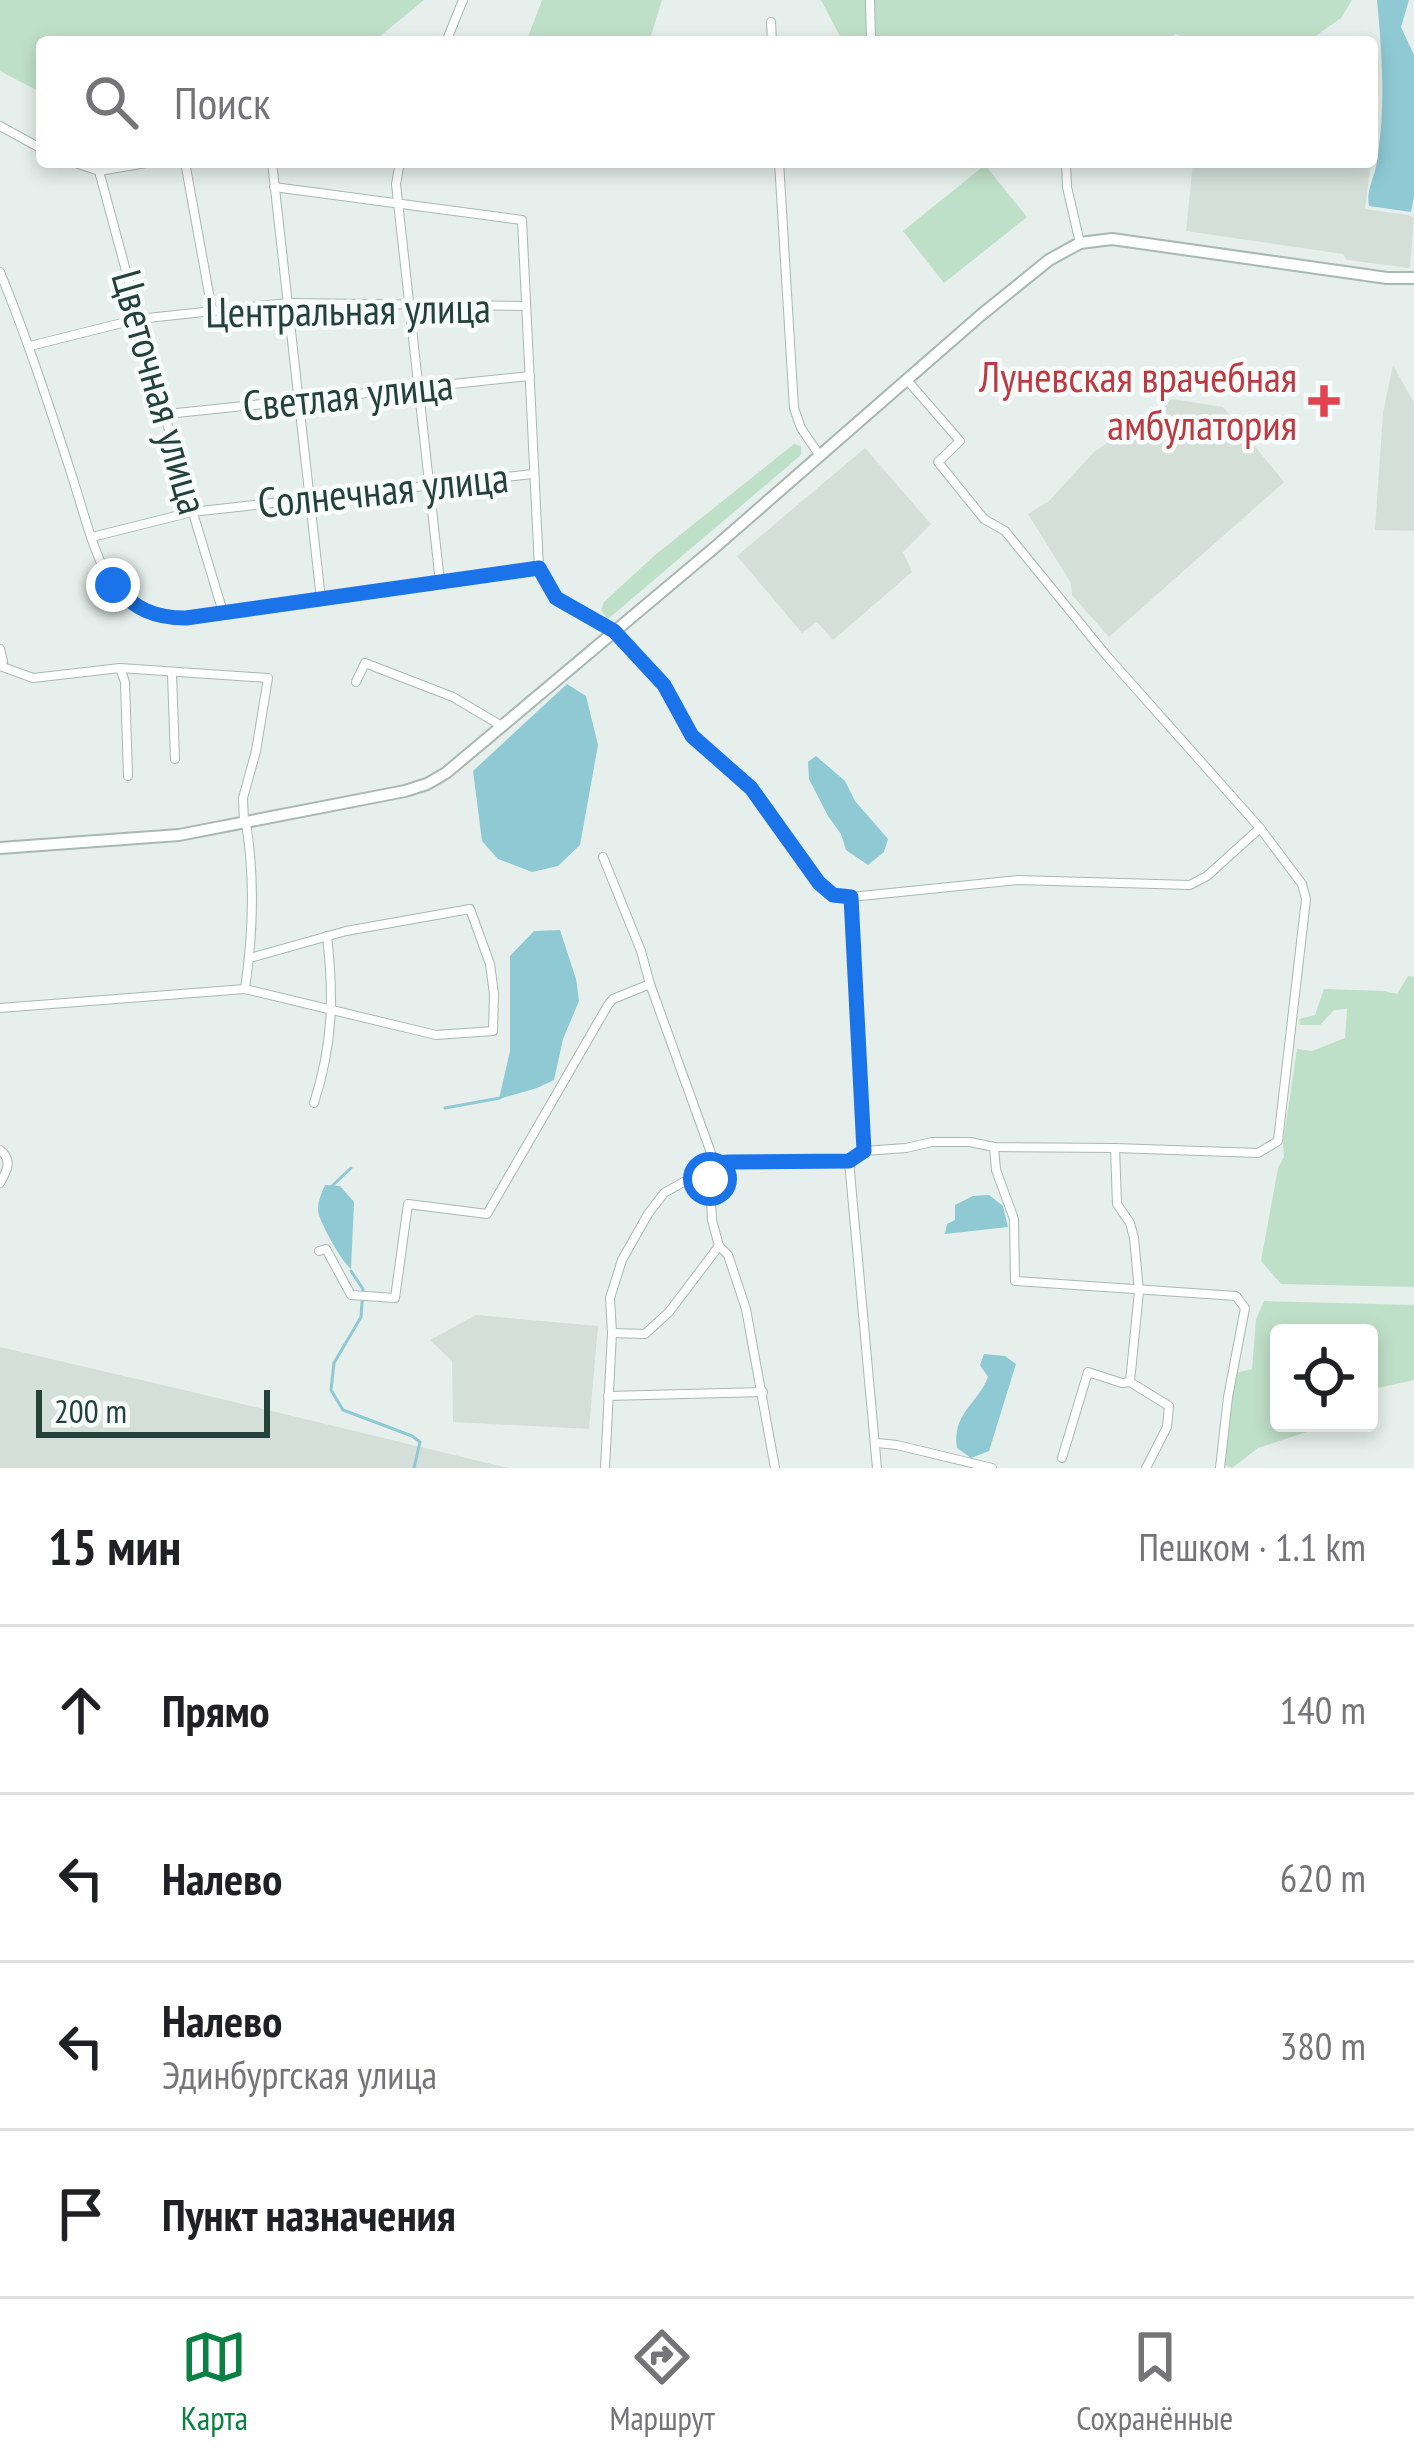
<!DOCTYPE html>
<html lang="ru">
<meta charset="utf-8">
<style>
:root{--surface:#fff;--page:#f6f6f6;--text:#202124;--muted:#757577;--line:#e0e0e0;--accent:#0b8043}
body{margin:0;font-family:"PT Sans Narrow",sans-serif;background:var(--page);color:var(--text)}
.controls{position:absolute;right:36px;bottom:36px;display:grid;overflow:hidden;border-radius:12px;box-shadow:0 6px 18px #0003}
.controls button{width:108px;height:108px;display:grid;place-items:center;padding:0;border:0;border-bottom:3px solid var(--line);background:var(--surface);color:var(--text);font:60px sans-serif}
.scale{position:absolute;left:36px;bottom:30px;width:234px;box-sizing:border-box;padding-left:12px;border:6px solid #24423a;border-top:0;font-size:33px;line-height:42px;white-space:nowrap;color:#24423a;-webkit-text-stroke:9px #f7fbf9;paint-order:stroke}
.stop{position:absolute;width:36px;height:36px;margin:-27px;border:9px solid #1a73e8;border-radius:50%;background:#fff}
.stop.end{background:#1a73e8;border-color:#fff;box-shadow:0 3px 12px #0008}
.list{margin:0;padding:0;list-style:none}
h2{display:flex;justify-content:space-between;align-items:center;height:156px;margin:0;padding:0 48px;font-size:51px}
h2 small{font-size:39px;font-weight:400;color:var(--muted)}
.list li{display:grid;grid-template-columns:78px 1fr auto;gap:36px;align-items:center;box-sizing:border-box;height:168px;padding:0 48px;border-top:3px solid var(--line)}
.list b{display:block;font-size:45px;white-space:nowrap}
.list p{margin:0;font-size:39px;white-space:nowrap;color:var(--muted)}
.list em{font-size:39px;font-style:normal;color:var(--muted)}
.icon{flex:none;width:66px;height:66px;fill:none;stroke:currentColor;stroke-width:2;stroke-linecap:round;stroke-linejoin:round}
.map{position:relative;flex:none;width:1414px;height:1468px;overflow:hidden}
.search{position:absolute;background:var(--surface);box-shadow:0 6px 18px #0003;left:36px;right:36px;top:36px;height:132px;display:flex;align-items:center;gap:30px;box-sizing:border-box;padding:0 42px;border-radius:12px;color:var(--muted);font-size:45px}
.sheet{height:828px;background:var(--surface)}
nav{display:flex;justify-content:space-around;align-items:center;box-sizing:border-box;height:168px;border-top:3px solid var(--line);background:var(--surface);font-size:33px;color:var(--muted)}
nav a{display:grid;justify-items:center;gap:6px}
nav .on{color:var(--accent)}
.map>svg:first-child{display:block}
.built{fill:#d4dfda}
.green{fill:#bfe0c8}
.water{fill:#8ec9d4}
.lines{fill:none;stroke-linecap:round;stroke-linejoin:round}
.stream{stroke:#8ec9d4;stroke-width:3}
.minor-casing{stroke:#a8b8b2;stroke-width:10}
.tertiary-casing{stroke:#a8b8b2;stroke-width:14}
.minor{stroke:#fff;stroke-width:8}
.tertiary{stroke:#fff;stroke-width:10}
.route{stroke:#1a73e8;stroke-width:15}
.health-dot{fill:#e0444e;stroke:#f7fbf9;stroke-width:4.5}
.labels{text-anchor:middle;stroke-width:9;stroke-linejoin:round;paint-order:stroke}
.street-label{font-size:42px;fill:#24423a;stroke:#f7fbf9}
.health-label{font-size:42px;fill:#be3a42;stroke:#f7fbf9;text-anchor:end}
</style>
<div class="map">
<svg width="1414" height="1468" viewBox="0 0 1414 1468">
<rect width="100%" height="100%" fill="#e6efeb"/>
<!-- built -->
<g class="built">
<path d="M1193 162H1371L1365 209 1408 215 1414 218 1410 268 1347 260 1343 254 1186 231Z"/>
<path d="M1393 365 1414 403V531L1375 530 1383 413Z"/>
<path d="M1172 399 1223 407 1284 482 1109 637 1072 595 1071 583 1028 514 1049 501 1094 452Z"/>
<path d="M865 448 931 524 903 552 912 572 833 640 817 622 802 633 737 556Z"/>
<path d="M476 1315 598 1326 589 1429 453 1422 452 1361 430 1340Z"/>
<path d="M0 1347 205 1395 508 1468H0Z"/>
</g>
<!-- green -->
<g class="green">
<path d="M0 0H424L373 42H42V93L0 71Z"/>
<path d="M542 0H662L649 42H526Z"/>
<path d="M821 0H1352L1341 18 1307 42H1201L1175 34 1166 42H843Z"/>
<path d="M985 165 1027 217 944 283 903 231Z"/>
<path d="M794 444 801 446V455L608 619 601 610 604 602 655 555Z"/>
<path d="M1408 976 1414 977V1287L1281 1284 1261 1261 1278 1168 1284 1157 1283 1143 1297 1049 1312 1051 1345 1038 1347 1009 1334 1010 1320 1025H1300L1299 1019 1315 1015 1324 989 1384 991 1397 994Z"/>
<path d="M1264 1301 1414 1305V1380L1369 1390V1333H1279V1423H1334L1258 1448 1232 1468 1220 1463 1231 1374 1252 1369 1256 1319Z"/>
</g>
<!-- water -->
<g class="water">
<path d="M1377 0H1409L1401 27 1414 55V196L1411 212 1369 206C1366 188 1375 178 1377 161 1386 108 1382 53 1377 0Z"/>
<path d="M567 684 586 696 598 745 580 845 558 866 532 872 498 859 482 841 473 771Z"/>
<path d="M816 756 845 781 855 801 888 839 884 852 868 865 846 850 841 834 828 816 809 779 808 762Z"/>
<path d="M560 930 576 979 579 1001 563 1039 554 1080 537 1088 499 1099 510 1051V956L534 931Z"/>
<path d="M325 1185 340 1186 354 1202 351 1269C342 1262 322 1226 319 1215 316 1205 321 1194 325 1185Z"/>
<path d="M989 1195 1003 1206 1008 1227 945 1234 947 1224 955 1220V1205L973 1196Z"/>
<path d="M984 1354 1005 1356 1016 1364 989 1451 971 1458 957 1448C952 1413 977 1405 988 1377L980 1365Z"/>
</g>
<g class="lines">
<!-- stream -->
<g class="stream">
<path d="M445 1108 500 1098"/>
<path d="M332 1186 351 1168"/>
<path d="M351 1271 363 1289 361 1317 334 1363 331 1390 343 1410 412 1436 420 1442 414 1468"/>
</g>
<defs>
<g id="minor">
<path d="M870 0 871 42"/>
<path d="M771 22 772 42"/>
<path d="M446 42 463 0"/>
<path d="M0 126 42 149"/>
<path d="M73 162 99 171 152 162"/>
<path d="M185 162 212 310"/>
<path d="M272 162 321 599"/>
<path d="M400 162 396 184 440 582"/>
<path d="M779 162 794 408 801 428 820 456"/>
<path d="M1066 162 1067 187 1080 243"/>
<path d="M99 171 179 467 223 612"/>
<path d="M274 187 522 220 539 568 556 597 614 631 664 685 691 736 751 788 819 883 833 895 851 897 1018 880 1190 885 1207 876 1259 829"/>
<path d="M0 272C27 338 49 405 71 473 82 506 94 557 113 586 130 611 157 618 186 618L539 568"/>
<path d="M30 346 138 319 288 303 525 306"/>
<path d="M167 414 530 376"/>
<path d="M92 537 192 512 533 474"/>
<path d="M0 649 3 661 0 662"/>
<path d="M0 666 33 678 120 668 268 678 256 751 243 798 244 822"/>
<path d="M120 668 125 682 128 776"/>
<path d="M172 674 175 759"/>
<path d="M356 682 365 663 453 697 500 725"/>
<path d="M851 897 864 1151"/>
<path d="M245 989C253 935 255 878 246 823"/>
<path d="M0 1008 245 989 436 1035 493 1031 494 994 490 964 470 909 346 931 250 958"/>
<path d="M314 1103C333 1044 334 997 327 936"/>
<path d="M994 1147 996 1170 1014 1219 1015 1281 1236 1296 1245 1308 1228 1397 1220 1468"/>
<path d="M1115 1148 1117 1204 1130 1223 1134 1238 1139 1291 1130 1382 1169 1406 1167 1427 1146 1468"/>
<path d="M0 1150C13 1160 7 1171 0 1183"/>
<path d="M849 1161 877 1468"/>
<path d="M319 1251 326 1249 351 1295 395 1298 408 1204 487 1214 608 1005 613 999 650 984 641 951 603 857"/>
<path d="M612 1333 645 1334 669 1312 719 1246"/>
<path d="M608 1396 763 1392"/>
<path d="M877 1443 897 1445 992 1468"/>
<path d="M1062 1458 1088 1372 1122 1383 1130 1382"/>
<path d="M605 1468 612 1333 610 1298 622 1260 648 1214 664 1193 715 1164 650 984"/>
<path d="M775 1468 746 1309 728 1255 719 1246 712 1220 710 1179 715 1164 728 1162 849 1161 864 1151 906 1148 932 1142H970L994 1147 1115 1148 1258 1153 1278 1141 1306 899 1302 884 1260 828 1106 655 1005 531 984 519 938 462 960 441 907 380"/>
</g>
<path id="tertiary" d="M0 848 179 835 405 791 427 784 446 773 714 548 981 315 1049 260 1080 243 1112 239 1387 278H1414"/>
</defs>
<!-- minor casing -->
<use href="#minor" class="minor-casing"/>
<!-- tertiary casing -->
<use href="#tertiary" class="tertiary-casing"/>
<!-- minor -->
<use href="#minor" class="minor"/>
<!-- tertiary -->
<use href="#tertiary" class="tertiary"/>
</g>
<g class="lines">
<!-- route -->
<path class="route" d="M113 585C135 609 154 618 186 618L539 568 556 598 614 631 664 685 692 736 751 788 819 883 833 895 851 897 864 1151 849 1161 728 1162 715 1164 710 1179"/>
</g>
<!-- markers -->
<path class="health-dot" d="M1318 383h12v12h12v12h-12v12h-12v-12h-12v-12h12z"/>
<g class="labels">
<!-- street labels -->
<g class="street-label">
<text transform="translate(348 310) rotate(-1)" y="15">Центральная улица</text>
<text transform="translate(160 392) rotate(74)" y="15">Цветочная улица</text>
<text transform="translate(348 395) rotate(-6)" y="15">Светлая улица</text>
<text transform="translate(383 490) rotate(-6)" y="15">Солнечная улица</text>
</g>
<!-- health labels -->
<g class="health-label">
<text x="1297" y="392">Луневская врачебная<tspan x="1297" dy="48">амбулатория</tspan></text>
</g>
</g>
</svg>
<div class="controls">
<button><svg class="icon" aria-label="locate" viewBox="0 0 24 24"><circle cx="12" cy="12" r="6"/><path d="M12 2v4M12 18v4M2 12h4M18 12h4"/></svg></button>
</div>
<div class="scale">200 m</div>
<div class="stop" style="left:710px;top:1179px"></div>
<div class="stop end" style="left:113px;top:585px"></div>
<div class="search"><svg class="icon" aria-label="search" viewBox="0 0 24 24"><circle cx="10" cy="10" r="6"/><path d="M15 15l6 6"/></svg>Поиск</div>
</div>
<section class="sheet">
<h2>15 мин<small>Пешком · 1.1 km</small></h2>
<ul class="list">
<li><svg class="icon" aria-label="ahead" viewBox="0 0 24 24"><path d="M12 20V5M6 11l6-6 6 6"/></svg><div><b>Прямо</b></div><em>140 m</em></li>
<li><svg class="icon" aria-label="left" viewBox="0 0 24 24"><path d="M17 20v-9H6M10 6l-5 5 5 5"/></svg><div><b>Налево</b></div><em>620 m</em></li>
<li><svg class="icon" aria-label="left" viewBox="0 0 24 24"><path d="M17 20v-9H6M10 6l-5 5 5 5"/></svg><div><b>Налево</b><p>Эдинбургская улица</p></div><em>380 m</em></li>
<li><svg class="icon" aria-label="arrive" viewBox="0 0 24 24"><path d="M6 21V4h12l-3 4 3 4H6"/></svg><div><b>Пункт назначения</b></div></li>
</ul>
</section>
<nav>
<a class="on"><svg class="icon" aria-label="map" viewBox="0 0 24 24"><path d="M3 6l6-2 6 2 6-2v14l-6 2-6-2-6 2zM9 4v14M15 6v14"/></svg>Карта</a>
<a><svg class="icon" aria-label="directions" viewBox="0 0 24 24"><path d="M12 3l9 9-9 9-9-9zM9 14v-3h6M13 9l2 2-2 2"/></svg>Маршрут</a>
<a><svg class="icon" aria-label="saved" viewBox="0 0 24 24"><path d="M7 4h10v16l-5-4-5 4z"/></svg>Сохранённые</a>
</nav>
